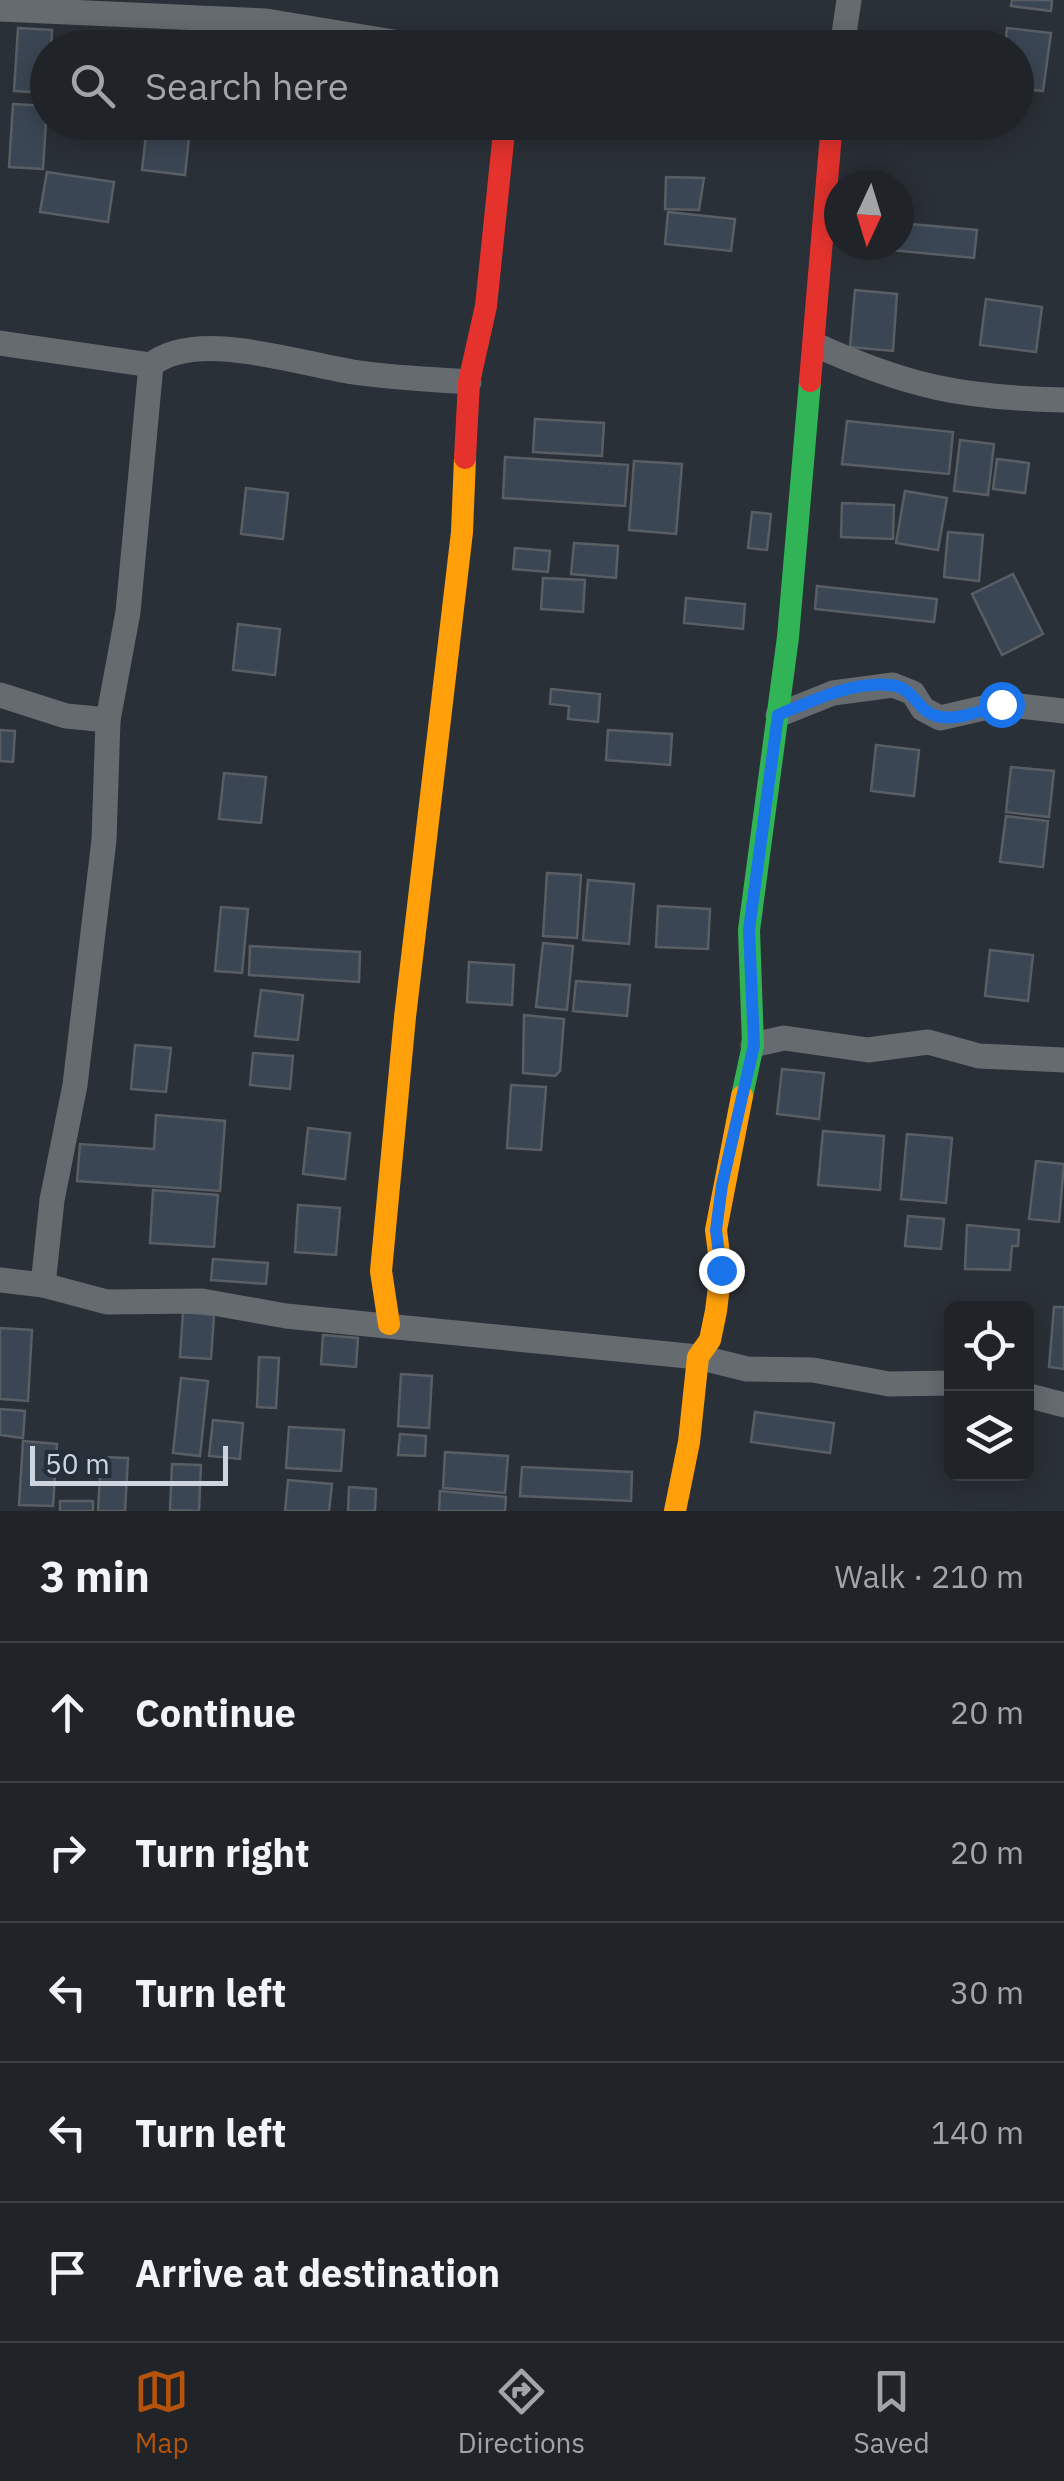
<!DOCTYPE html>
<meta charset="utf-8">
<style>
:root{--surface:#202429;--page:#2d3035;--text:#f1f3f6;--muted:#a2a4a8;--line:#3d4146;--accent:#b45309}
body{margin:0;font-family:"IBM Plex Sans",sans-serif;background:var(--page);color:var(--text)}
.controls{position:absolute;right:30px;bottom:30px;display:grid;overflow:hidden;border-radius:15px;box-shadow:0 5px 25px #0003}
.controls button{width:90px;height:90px;display:grid;place-items:center;padding:0;border:0;border-bottom:2px solid var(--line);background:var(--surface);color:var(--text);font:50px sans-serif}
.compass{position:absolute;left:824px;top:170px;width:90px;height:90px;border-radius:50%;background:var(--surface);box-shadow:0 5px 25px #0003;rotate:184deg}
.scale{position:absolute;left:30px;bottom:25px;width:198px;box-sizing:border-box;padding-left:10px;border:5px solid #cfd5de;border-top:0;font-size:28px;line-height:35px;white-space:nowrap;color:#cfd5de;-webkit-text-stroke:8px #252f3c;paint-order:stroke}
.stop{position:absolute;width:30px;height:30px;margin:-22px;border:8px solid #1a73e8;border-radius:50%;background:#fff}
.stop.end{background:#1a73e8;border-color:#fff;box-shadow:0 2px 10px #0008}
.list{margin:0;padding:0;list-style:none}
h2{display:flex;justify-content:space-between;align-items:center;height:130px;margin:0;padding:0 40px;font-size:42px}
h2 small{font-size:32px;font-weight:400;color:var(--muted)}
.list li{display:grid;grid-template-columns:65px 1fr auto;gap:30px;align-items:center;box-sizing:border-box;height:140px;padding:0 40px;border-top:2px solid var(--line)}
.list b{display:block;font-size:38px;white-space:nowrap}
.list em{font-size:32px;font-style:normal;color:var(--muted)}
.icon{flex:none;width:55px;height:55px;fill:none;stroke:currentColor;stroke-width:2;stroke-linecap:round;stroke-linejoin:round}
.map{position:relative;flex:none;width:1064px;height:1511px;overflow:hidden}
.search{position:absolute;background:var(--surface);box-shadow:0 5px 25px #0003;left:30px;right:30px;top:30px;height:110px;display:flex;align-items:center;gap:25px;box-sizing:border-box;padding:0 35px;border-radius:55px;color:var(--muted);font-size:38px}
.sheet{height:830px;background:var(--surface)}
nav{display:flex;justify-content:space-around;align-items:center;box-sizing:border-box;height:140px;border-top:2px solid var(--line);background:var(--surface);font-size:28px;color:var(--muted)}
nav a{display:grid;justify-items:center;gap:5px}
nav .on{color:var(--accent)}
.map>svg:first-child{display:block}
.building{fill:#3b4654;stroke:#595e64;stroke-width:2.5}
.lines{fill:none;stroke-linecap:round;stroke-linejoin:round}
.street{stroke:#666b70;stroke-width:25}
.fast{stroke:#30b455;stroke-width:22}
.slow{stroke:#ff9f0a;stroke-width:22}
.jam{stroke:#e5322d;stroke-width:22}
.route{stroke:#1a73e8;stroke-width:12}
</style>
<div class="map">
<svg width="1064" height="1511" viewBox="0 0 1064 1511">
<rect width="100%" height="100%" fill="#2a3037"/>
<!-- building -->
<g class="building">
<path d="M1012 0H1052L1051 11 1011 6Z"/>
<path d="M18 28 52 30 51 48H48V93L14 91Z"/>
<path d="M1007 28 1051 33 1043 91 1016 88V48H1005Z"/>
<path d="M13 104 47 106 43 169 9 167Z"/>
<path d="M147 125 190 129 185 175 142 170Z"/>
<path d="M47 172 114 182 108 222 40 212Z"/>
<path d="M666 177 704 178 699 210 665 209Z"/>
<path d="M668 212 735 219 731 251 665 244Z"/>
<path d="M899 223 977 230 974 258 870 248 899 245Z"/>
<path d="M855 290 897 294 893 351 850 347Z"/>
<path d="M986 299 1042 307 1036 352 980 345Z"/>
<path d="M535 419 604 423 602 456 533 452Z"/>
<path d="M847 421 953 432 949 474 842 464Z"/>
<path d="M960 440 994 444 988 495 954 491Z"/>
<path d="M505 457 628 465 625 506 503 498Z"/>
<path d="M997 459 1029 463 1025 493 993 489Z"/>
<path d="M634 461 682 464 676 534 629 530Z"/>
<path d="M246 488 288 493 283 539 241 534Z"/>
<path d="M905 491 947 498 938 550 896 543Z"/>
<path d="M842 503 894 505 893 539 841 537Z"/>
<path d="M752 512 771 514 767 550 748 548Z"/>
<path d="M948 532 983 535 979 581 944 577Z"/>
<path d="M574 543 618 546 616 578 571 574Z"/>
<path d="M515 548 550 551 548 572 513 569Z"/>
<path d="M1013 574 1043 634 1002 655 972 594Z"/>
<path d="M543 578 585 580 583 612 541 609Z"/>
<path d="M817 586 937 599 934 622 815 609Z"/>
<path d="M686 598 745 604 743 629 684 623Z"/>
<path d="M238 624 280 629 275 675 233 670Z"/>
<path d="M551 689 600 694 598 722 568 719 569 706 550 704Z"/>
<path d="M0 730 15 731 13 762 0 761Z"/>
<path d="M608 730 672 734 670 765 606 760Z"/>
<path d="M876 745 919 750 914 796 871 791Z"/>
<path d="M1011 767 1054 771 1049 817 1006 812Z"/>
<path d="M224 773 266 777 261 823 219 819Z"/>
<path d="M1006 816 1048 821 1043 867 1000 862Z"/>
<path d="M547 873 581 875 577 938 543 936Z"/>
<path d="M588 880 634 884 629 944 583 940Z"/>
<path d="M658 906 710 909 708 949 656 947Z"/>
<path d="M221 907 248 909 242 973 215 971Z"/>
<path d="M543 943 573 946 567 1010 536 1007Z"/>
<path d="M250 946 360 952 359 982 249 975Z"/>
<path d="M990 950 1033 955 1028 1001 985 996Z"/>
<path d="M469 962 514 965 512 1005 467 1002Z"/>
<path d="M576 981 630 985 627 1016 573 1011Z"/>
<path d="M261 990 303 995 298 1040 255 1036Z"/>
<path d="M524 1015 564 1019 560 1071 555 1076 523 1073Z"/>
<path d="M135 1045 171 1048 166 1092 131 1089Z"/>
<path d="M253 1053 293 1056 290 1089 250 1085Z"/>
<path d="M782 1069 824 1073 819 1119 777 1114Z"/>
<path d="M511 1085 546 1087 541 1150 507 1148Z"/>
<path d="M156 1115 225 1121 220 1191 77 1181 80 1144 154 1149Z"/>
<path d="M308 1128 350 1133 345 1179 303 1174Z"/>
<path d="M823 1131 884 1136 880 1190 818 1185Z"/>
<path d="M907 1134 952 1138 946 1203 901 1199Z"/>
<path d="M1036 1161 1064 1164 1059 1222 1029 1219Z"/>
<path d="M153 1190 218 1195 214 1247 150 1243Z"/>
<path d="M298 1205 340 1208 336 1255 295 1252Z"/>
<path d="M908 1216 944 1219 941 1249 905 1246Z"/>
<path d="M967 1225 1019 1230 1018 1246H1012L1010 1270 965 1269Z"/>
<path d="M213 1259 268 1263 266 1284 211 1280Z"/>
<path d="M1054 1307H1064V1369L1049 1367Z"/>
<path d="M183 1312 214 1315 211 1359 180 1357Z"/>
<path d="M0 1328 32 1330 28 1401 0 1399Z"/>
<path d="M323 1335 358 1338 356 1367 321 1364Z"/>
<path d="M259 1357 279 1358 276 1408 257 1407Z"/>
<path d="M401 1374 432 1376 429 1428 398 1426Z"/>
<path d="M181 1378 208 1381 200 1456 173 1453Z"/>
<path d="M0 1409 25 1411 23 1438 0 1435Z"/>
<path d="M755 1412 834 1423 830 1453 751 1442Z"/>
<path d="M213 1420 243 1423 240 1459 209 1456Z"/>
<path d="M289 1427 344 1430 341 1471 286 1468Z"/>
<path d="M400 1434 426 1436 425 1456 398 1455Z"/>
<path d="M23 1441 57 1444 53 1506 19 1505Z"/>
<path d="M445 1452 508 1456 505 1493 443 1488Z"/>
<path d="M101 1457 128 1458 125 1511H98Z"/>
<path d="M172 1464 201 1465 199 1511 170 1510Z"/>
<path d="M522 1467 632 1472 631 1501 520 1496Z"/>
<path d="M288 1480 332 1484 329 1511H285Z"/>
<path d="M349 1487 376 1489 375 1511H348Z"/>
<path d="M440 1491 506 1497 505 1511H439Z"/>
<rect x="60" y="1501" width="33" height="10"/>
</g>
<g class="lines">
<!-- street -->
<g class="street">
<path d="M0 9 266 21 430 48"/>
<path d="M842 48 849 0"/>
<path d="M0 343 151 365C197 328 299 364 353 372 391 378 431 379 469 382"/>
<path d="M816 345C908 387 964 398 1064 400"/>
<path d="M0 695 66 716 108 720"/>
<path d="M778 715 833 693 893 685 913 693 923 709 940 718 1001 704 1064 711"/>
<path d="M753 1045 784 1038 868 1050 928 1042 979 1056 1064 1060"/>
<path d="M0 1280 43 1285 107 1302 202 1301 286 1316 698 1357 747 1369 813 1370 889 1384 952 1383"/>
<path d="M43 1285 52 1200 75 1085 104 840 108 720 128 612 151 365"/>
<path d="M1026 1395 1064 1405"/>
</g>
<!-- fast -->
<path class="fast" d="M742 1096 753 1045 749 930 788 637 810 381"/>
<!-- slow -->
<g class="slow">
<path d="M389 1324 381 1271 405 1017 462 532 465 458"/>
<path d="M675 1511 689 1442 698 1357 710 1340 716 1311 721 1270 716 1230 742 1096"/>
</g>
<!-- jam -->
<g class="jam">
<path d="M810 381 832 122"/>
<path d="M465 458 469 382 486 306 505 122"/>
</g>
</g>
<g class="lines">
<!-- route -->
<path class="route" d="M721 1270 716 1230 722 1185 754 1045 749 930 778 715C812 701 852 681 890 685 905 686 912 696 921 706 940 729 977 712 1001 704"/>
</g>
</svg>
<div class="controls">
<button><svg class="icon" aria-label="locate" viewBox="0 0 24 24"><circle cx="12" cy="12" r="6"/><path d="M12 2v4M12 18v4M2 12h4M18 12h4"/></svg></button>
<button><svg class="icon" aria-label="layers" viewBox="0 0 24 24"><path d="M12 4l9 5-9 5-9-5zM3 14l9 5 9-5"/></svg></button>
</div>
<svg class="compass" viewBox="-18 -18 36 36"><path d="M0-13l5 13h-10z" fill="#e53935"/><path d="M0 13l5-13h-10z" fill="#a2a4a8"/></svg>
<div class="scale">50 m</div>
<div class="stop" style="left:1001px;top:704px"></div>
<div class="stop end" style="left:721px;top:1270px"></div>
<div class="search"><svg class="icon" aria-label="search" viewBox="0 0 24 24"><circle cx="10" cy="10" r="6"/><path d="M15 15l6 6"/></svg>Search here</div>
</div>
<section class="sheet">
<h2>3 min<small>Walk · 210 m</small></h2>
<ul class="list">
<li><svg class="icon" aria-label="ahead" viewBox="0 0 24 24"><path d="M12 20V5M6 11l6-6 6 6"/></svg><div><b>Continue</b></div><em>20 m</em></li>
<li><svg class="icon" aria-label="right" viewBox="0 0 24 24"><path d="M7 20v-9h11M14 6l5 5-5 5"/></svg><div><b>Turn right</b></div><em>20 m</em></li>
<li><svg class="icon" aria-label="left" viewBox="0 0 24 24"><path d="M17 20v-9H6M10 6l-5 5 5 5"/></svg><div><b>Turn left</b></div><em>30 m</em></li>
<li><svg class="icon" aria-label="left" viewBox="0 0 24 24"><path d="M17 20v-9H6M10 6l-5 5 5 5"/></svg><div><b>Turn left</b></div><em>140 m</em></li>
<li><svg class="icon" aria-label="arrive" viewBox="0 0 24 24"><path d="M6 21V4h12l-3 4 3 4H6"/></svg><div><b>Arrive at destination</b></div></li>
</ul>
</section>
<nav>
<a class="on"><svg class="icon" aria-label="map" viewBox="0 0 24 24"><path d="M3 6l6-2 6 2 6-2v14l-6 2-6-2-6 2zM9 4v14M15 6v14"/></svg>Map</a>
<a><svg class="icon" aria-label="directions" viewBox="0 0 24 24"><path d="M12 3l9 9-9 9-9-9zM9 14v-3h6M13 9l2 2-2 2"/></svg>Directions</a>
<a><svg class="icon" aria-label="saved" viewBox="0 0 24 24"><path d="M7 4h10v16l-5-4-5 4z"/></svg>Saved</a>
</nav>
